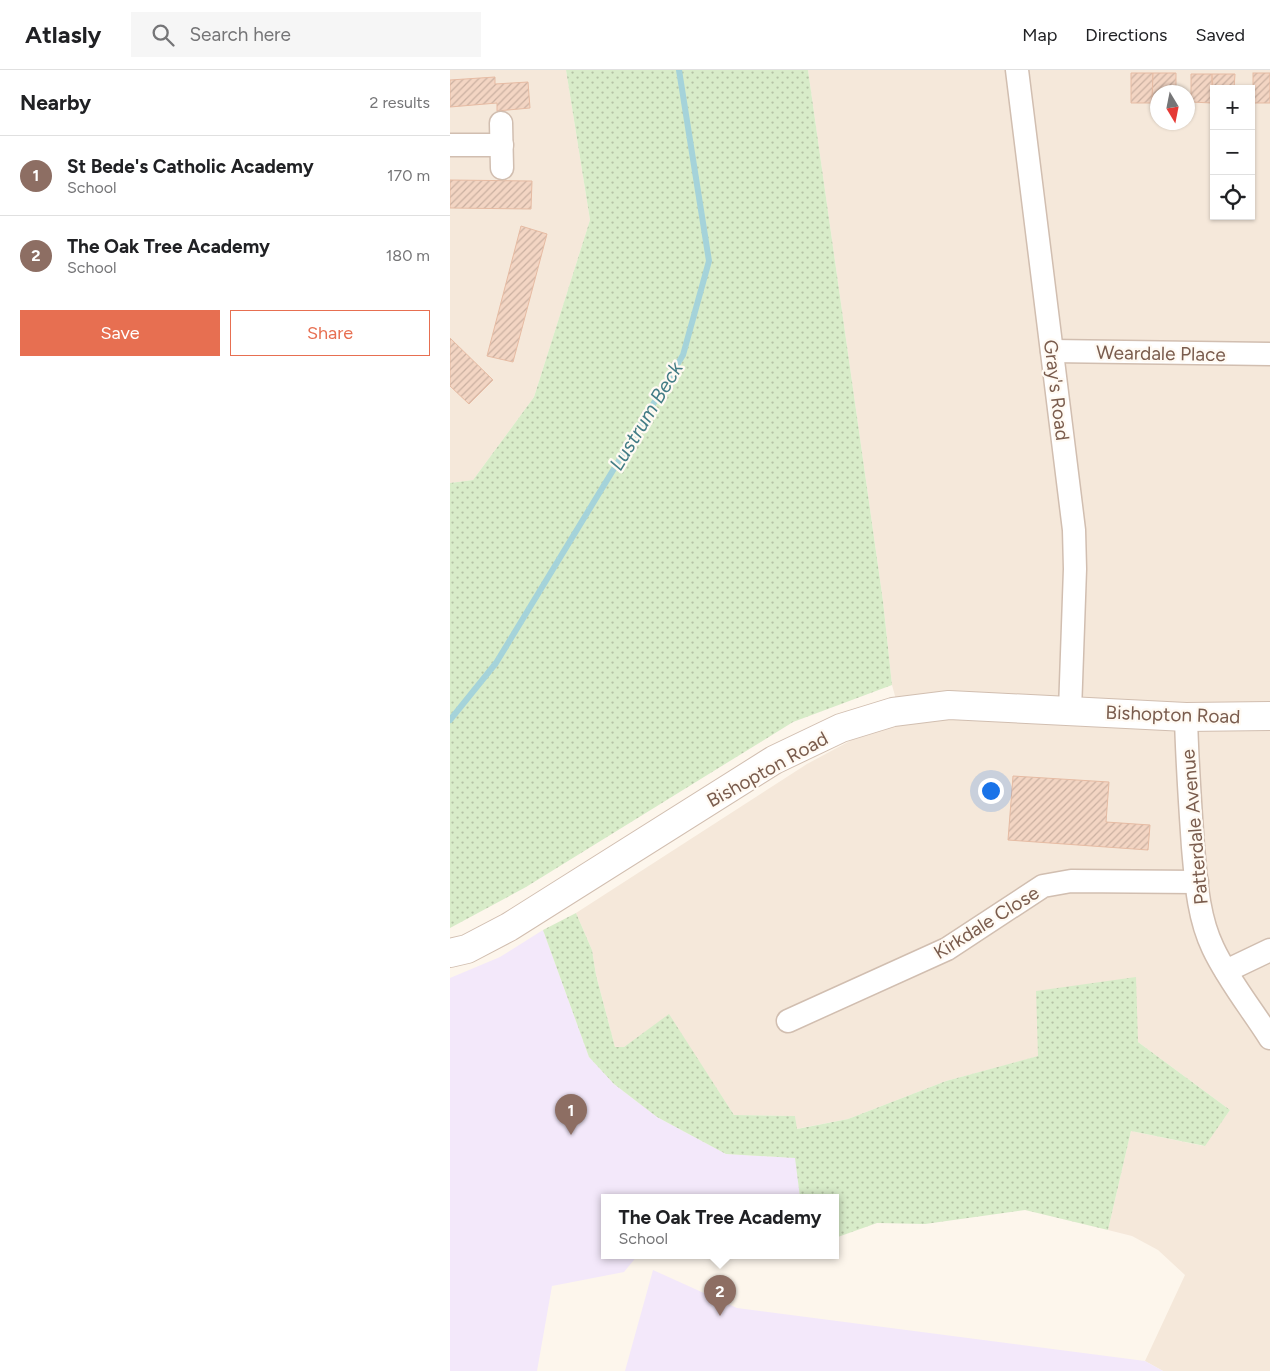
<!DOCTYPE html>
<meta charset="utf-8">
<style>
:root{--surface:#fff;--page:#f6f6f6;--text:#202124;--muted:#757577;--line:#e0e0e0;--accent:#e76f51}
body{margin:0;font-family:Figtree,sans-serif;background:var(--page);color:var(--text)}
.controls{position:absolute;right:15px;top:15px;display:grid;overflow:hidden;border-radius:0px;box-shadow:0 1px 4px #0004}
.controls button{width:45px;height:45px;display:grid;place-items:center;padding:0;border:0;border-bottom:1px solid var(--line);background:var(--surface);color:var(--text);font:25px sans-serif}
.compass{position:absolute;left:700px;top:15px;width:45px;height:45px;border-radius:50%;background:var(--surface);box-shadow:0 1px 4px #0004;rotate:170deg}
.you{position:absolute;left:540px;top:720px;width:18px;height:18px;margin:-12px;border:4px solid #fff;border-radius:50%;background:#1a73e8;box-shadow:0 0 0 8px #1a73e833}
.badge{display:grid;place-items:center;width:32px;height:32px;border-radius:50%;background:var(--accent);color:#fff;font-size:16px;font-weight:700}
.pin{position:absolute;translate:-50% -41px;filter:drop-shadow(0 1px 2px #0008)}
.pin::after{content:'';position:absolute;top:26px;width:18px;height:15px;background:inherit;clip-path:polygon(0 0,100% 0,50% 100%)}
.popup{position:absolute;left:151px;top:1124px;width:238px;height:65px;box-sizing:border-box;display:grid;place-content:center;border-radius:0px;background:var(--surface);filter:drop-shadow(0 1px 4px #0005);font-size:16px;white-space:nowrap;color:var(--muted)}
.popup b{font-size:19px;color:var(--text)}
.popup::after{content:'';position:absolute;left:50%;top:100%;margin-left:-10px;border:10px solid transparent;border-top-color:var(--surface)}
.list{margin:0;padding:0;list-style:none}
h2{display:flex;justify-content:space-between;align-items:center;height:65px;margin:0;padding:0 20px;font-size:21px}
h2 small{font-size:16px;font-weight:400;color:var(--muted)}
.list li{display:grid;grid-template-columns:32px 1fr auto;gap:15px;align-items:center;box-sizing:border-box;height:80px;padding:0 20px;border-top:1px solid var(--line)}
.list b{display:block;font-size:19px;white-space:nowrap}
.list p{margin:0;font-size:16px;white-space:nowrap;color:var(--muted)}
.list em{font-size:16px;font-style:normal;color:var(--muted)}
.actions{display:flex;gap:10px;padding:15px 20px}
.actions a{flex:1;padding:11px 0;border:1px solid var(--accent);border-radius:0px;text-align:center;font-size:18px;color:var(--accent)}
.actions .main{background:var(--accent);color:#fff}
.icon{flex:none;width:28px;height:28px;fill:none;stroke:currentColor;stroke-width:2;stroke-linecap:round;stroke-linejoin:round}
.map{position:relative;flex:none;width:820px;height:1301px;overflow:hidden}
header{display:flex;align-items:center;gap:30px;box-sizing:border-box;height:70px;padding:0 25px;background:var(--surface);border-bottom:1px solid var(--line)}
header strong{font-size:24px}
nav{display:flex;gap:28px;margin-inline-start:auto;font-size:18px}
.search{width:350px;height:45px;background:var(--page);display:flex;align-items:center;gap:12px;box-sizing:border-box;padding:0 18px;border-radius:0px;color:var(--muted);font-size:19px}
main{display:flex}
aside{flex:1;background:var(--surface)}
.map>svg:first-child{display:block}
.residential{fill:#f5e8da;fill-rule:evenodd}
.education{fill:#f3e8fa}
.grass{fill:url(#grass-dots)}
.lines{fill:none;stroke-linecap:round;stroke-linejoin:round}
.stream{stroke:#a5d3da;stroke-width:6}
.building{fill:url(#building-hatch);stroke:#e6bba3}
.minor-casing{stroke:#d1beb0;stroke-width:25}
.tertiary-casing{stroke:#d1beb0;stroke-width:30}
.minor{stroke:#fff;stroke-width:22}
.tertiary{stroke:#fff;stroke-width:28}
.labels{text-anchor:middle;stroke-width:4.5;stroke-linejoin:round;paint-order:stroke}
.street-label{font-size:19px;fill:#7a5c4d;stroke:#fffaf3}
.water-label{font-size:20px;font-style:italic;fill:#437c86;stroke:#fffaf3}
</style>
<header>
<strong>Atlasly</strong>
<div class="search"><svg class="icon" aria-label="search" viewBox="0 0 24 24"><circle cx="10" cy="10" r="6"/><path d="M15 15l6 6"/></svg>Search here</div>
<nav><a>Map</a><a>Directions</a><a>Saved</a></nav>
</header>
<main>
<aside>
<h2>Nearby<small>2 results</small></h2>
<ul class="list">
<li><span class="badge" style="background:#8d6e63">1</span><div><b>St Bede's Catholic Academy</b><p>School</p></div><em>170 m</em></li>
<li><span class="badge" style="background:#8d6e63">2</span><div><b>The Oak Tree Academy</b><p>School</p></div><em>180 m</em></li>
</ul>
<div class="actions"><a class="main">Save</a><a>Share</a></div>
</aside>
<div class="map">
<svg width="820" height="1301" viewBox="0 0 820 1301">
<defs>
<pattern id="grass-dots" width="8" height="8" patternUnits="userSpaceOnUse" patternTransform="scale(1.25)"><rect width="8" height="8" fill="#d8ecc9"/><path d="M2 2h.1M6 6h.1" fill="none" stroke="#b4c2a5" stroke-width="1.8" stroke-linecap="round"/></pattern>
<pattern id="building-hatch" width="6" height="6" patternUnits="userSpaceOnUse" patternTransform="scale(1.25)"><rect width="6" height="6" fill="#f3d5c3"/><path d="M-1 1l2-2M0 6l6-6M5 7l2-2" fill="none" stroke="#cab0a1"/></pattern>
</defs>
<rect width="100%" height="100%" fill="#fdf6ec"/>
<!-- residential -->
<g class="residential">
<path d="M0 0H116L140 150 84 327 23 410 0 413Z"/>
<path d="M358 0H820V1301H713L695 1291 735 1205 708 1180 682 1166 658 1160 681 1061 754 1076 780 1040 688 972 589 986 496 1011 398 1049 346 1059 345 1046 284 1045 219 945 174 977H165L146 905 142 880 126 843 357 694 450 644 442 615 433 531ZM764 19H801V146H764ZM708 22H738V52H708Z"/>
</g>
<!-- education -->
<g class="education">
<path d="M93 860 139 987 164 1014 207 1047 276 1084 346 1088 350 1127H155V1185H188L174 1202 102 1216 87 1301H0V908L50 887Z"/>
<path d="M203 1200 287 1238 695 1291 713 1301H175Z"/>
</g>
<!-- grass -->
<g class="grass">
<path d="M116 0H358L433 531 442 615 343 652 76 817 0 858V413L23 410 84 327 140 150Z"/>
<path d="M126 843 142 880 146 905 165 977H174L219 944 284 1045 345 1046 347 1059 398 1049 496 1011 588 986 586 921 686 907 688 972 780 1040 755 1076 681 1061 658 1160 575 1140 475 1154 427 1153 385 1168V1127H350L345 1088 276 1084 207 1047 164 1014 139 987 93 860Z"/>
</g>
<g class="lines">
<!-- stream -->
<path class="stream" d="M0 650 46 593 233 285 259 191 229 0"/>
</g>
<!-- building -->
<g class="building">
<path d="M681 3H703L702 33H681Z"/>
<path d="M703 3H726V22H708V33H702Z"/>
<rect x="803" y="3" width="17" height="30"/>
<path d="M741 4H762V33L741 32Z"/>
<path d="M762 4H785L784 19H764V33Z"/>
<path d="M45 7V14L78 12 80 38 47 41V33L0 37V10Z"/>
<path d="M0 110 82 111 81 139 0 138Z"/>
<path d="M71 156 97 164 63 292 37 286Z"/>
<path d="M0 268 43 310 19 334 0 316Z"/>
<path d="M563 706 659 712 656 752 700 755 698 780 558 770Z"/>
</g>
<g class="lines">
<defs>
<g id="minor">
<path d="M567 0 624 460 625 499 620 641"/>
<path d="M51 53 52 98"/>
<path d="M0 75H52"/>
<path d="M602 281 820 284"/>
<path d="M736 647C737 691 740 733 743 777 746 810 748 847 763 878 778 910 801 938 820 968"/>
<path d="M776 901 820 880"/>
<path d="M338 951 497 879 593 816 621 811 747 812"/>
</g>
<path id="tertiary" d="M0 883 17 879 59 857 324 690 391 658 443 642 499 635 736 647 820 646"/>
</defs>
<!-- minor casing -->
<use href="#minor" class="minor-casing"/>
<!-- tertiary casing -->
<use href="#tertiary" class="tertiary-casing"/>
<!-- minor -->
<use href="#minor" class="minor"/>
<!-- tertiary -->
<use href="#tertiary" class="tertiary"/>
</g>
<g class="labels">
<!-- street labels -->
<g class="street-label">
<text transform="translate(711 283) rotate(1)" y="7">Weardale Place</text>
<text transform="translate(607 320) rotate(83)" y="7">Gray's Road</text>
<text transform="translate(723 644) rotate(2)" y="7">Bishopton Road</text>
<text transform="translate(317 699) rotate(-29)" y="7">Bishopton Road</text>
<text transform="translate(744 757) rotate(-95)" y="7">Patterdale Avenue</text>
<text transform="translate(536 852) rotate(-32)" y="7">Kirkdale Close</text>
</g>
<!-- water labels -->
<g class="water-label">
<text transform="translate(196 346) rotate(-59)" y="7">Lustrum Beck</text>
</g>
</g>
</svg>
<div class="controls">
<button>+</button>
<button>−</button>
<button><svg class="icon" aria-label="locate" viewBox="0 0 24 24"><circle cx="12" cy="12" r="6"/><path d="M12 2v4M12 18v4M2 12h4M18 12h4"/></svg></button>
</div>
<svg class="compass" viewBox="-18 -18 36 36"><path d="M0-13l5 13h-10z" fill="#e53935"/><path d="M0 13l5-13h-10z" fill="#757577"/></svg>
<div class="you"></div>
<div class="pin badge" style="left:121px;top:1065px;background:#8d6e63">1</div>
<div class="pin badge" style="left:270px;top:1246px;background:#8d6e63">2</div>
<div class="popup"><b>The Oak Tree Academy</b>School</div>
</div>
</main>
